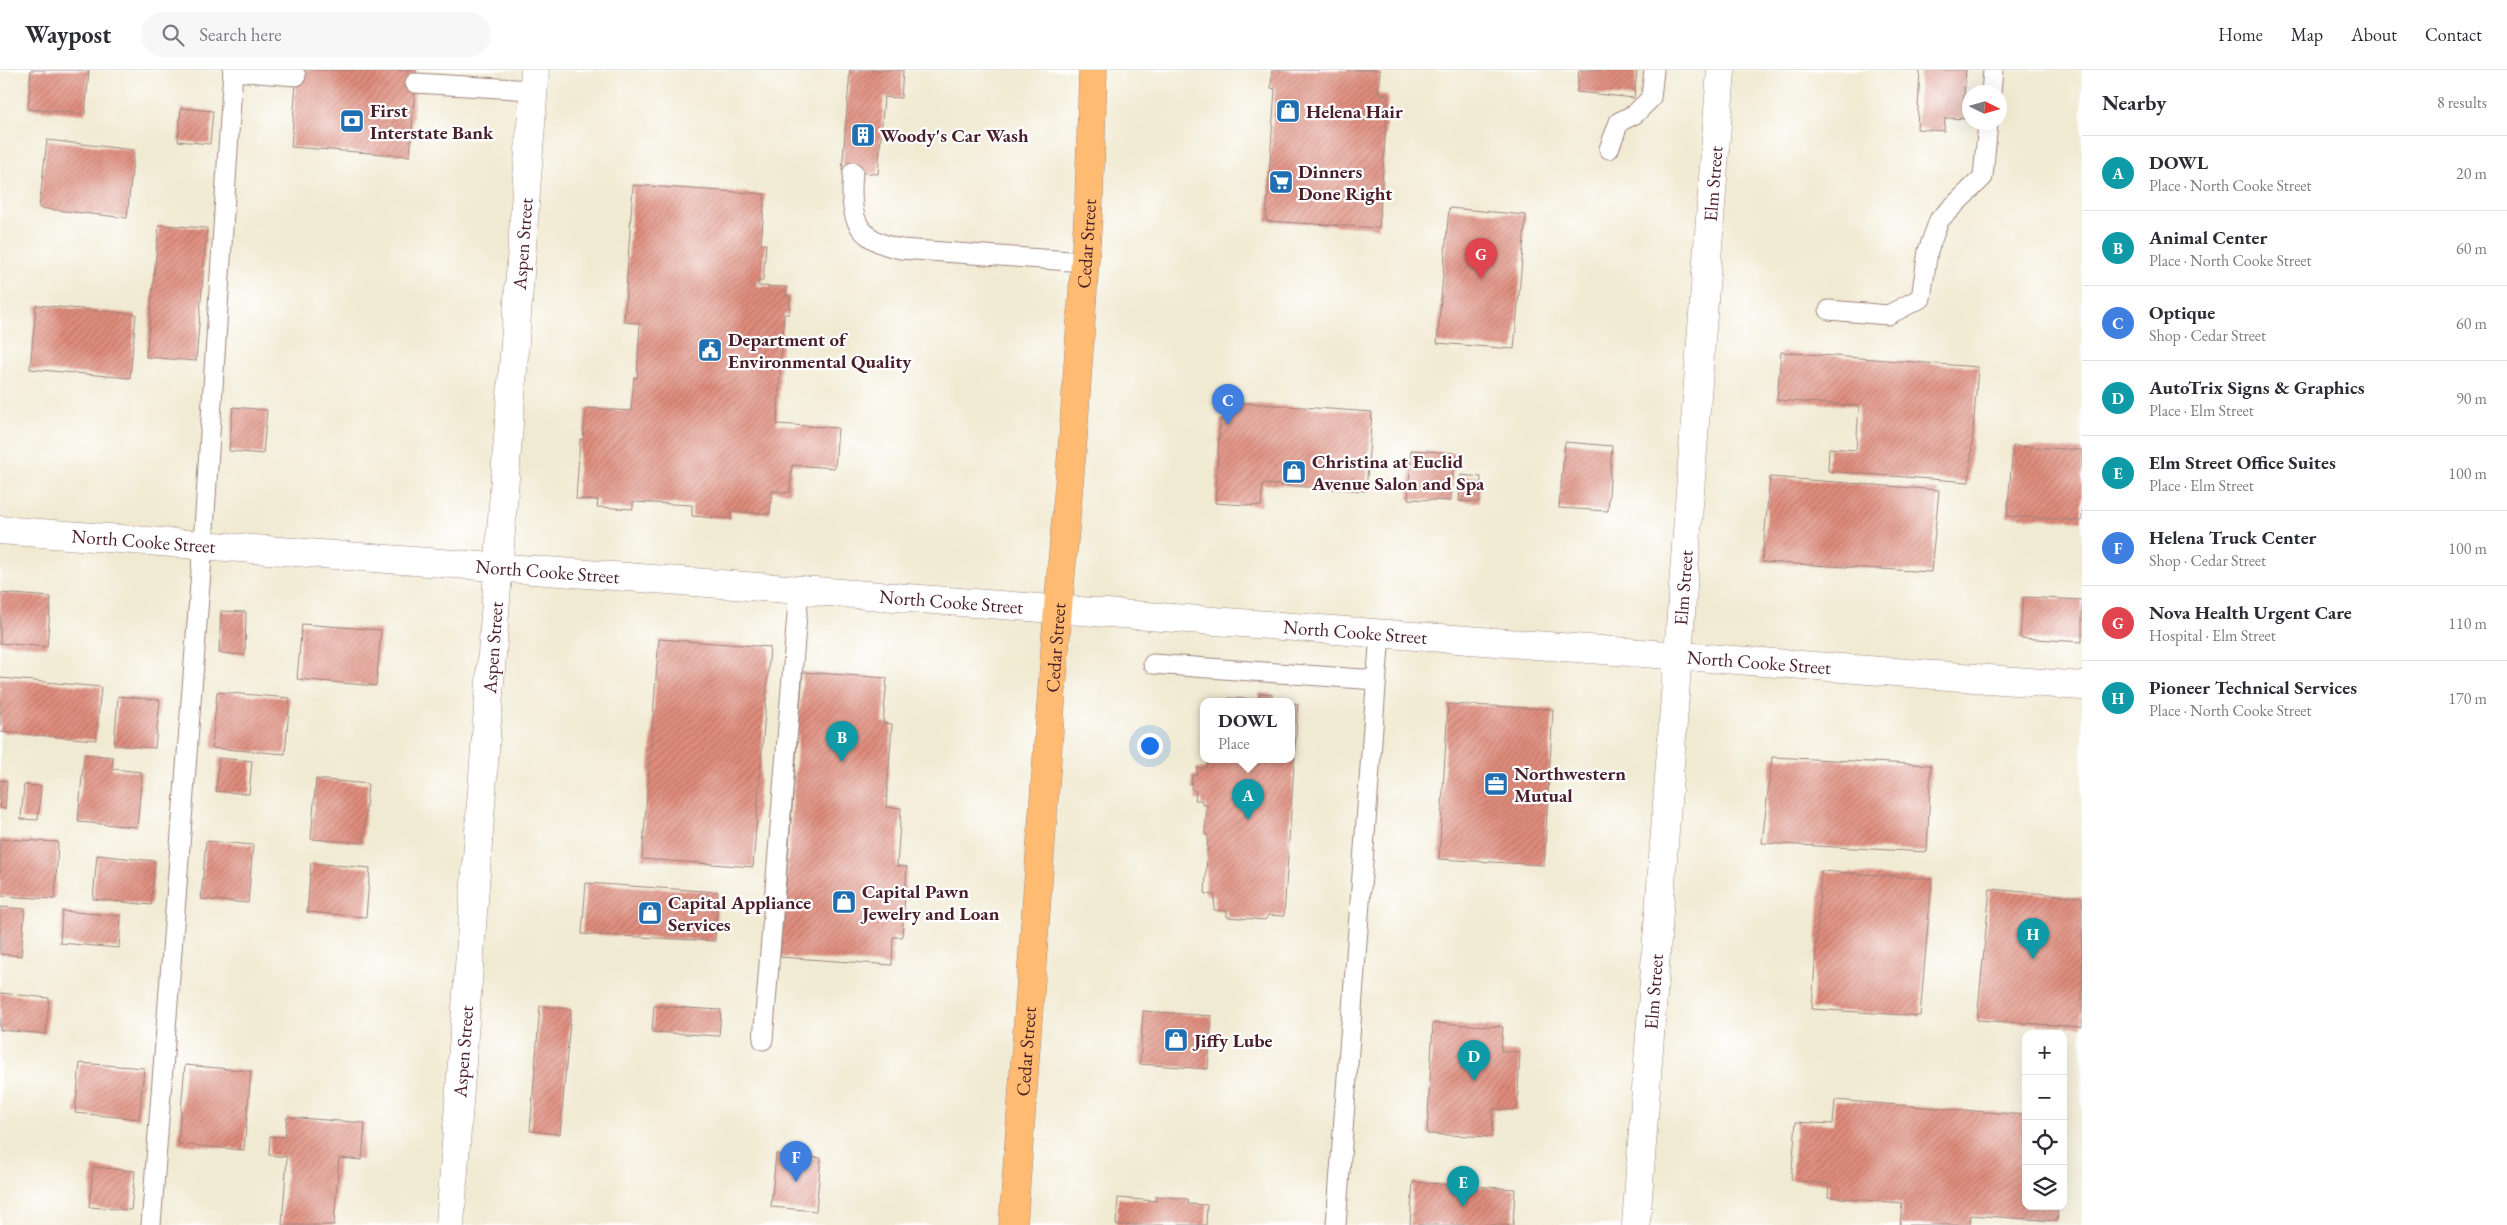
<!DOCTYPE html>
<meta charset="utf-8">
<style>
:root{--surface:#fff;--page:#f7f7f7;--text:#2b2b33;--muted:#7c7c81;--line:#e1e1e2;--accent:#ea580c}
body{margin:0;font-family:"EB Garamond",serif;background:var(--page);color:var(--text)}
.controls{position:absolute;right:15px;bottom:15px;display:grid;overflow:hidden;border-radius:10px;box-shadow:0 5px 20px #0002}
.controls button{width:45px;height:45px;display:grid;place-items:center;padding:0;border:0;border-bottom:1px solid var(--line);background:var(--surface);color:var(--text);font:25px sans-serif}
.compass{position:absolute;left:1962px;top:15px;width:45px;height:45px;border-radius:50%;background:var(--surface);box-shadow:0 5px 20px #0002;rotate:95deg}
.you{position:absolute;left:1149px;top:675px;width:18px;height:18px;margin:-12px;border:4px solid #fff;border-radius:50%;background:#1a73e8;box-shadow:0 0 0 8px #1a73e833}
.badge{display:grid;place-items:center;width:32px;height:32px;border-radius:50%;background:var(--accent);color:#fff;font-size:16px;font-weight:700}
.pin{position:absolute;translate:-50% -41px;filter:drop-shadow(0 1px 2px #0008)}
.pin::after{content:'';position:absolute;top:26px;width:18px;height:15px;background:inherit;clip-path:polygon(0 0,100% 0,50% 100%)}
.popup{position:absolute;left:1200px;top:628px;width:95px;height:65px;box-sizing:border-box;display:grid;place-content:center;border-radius:10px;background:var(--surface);filter:drop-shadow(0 1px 4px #0005);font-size:16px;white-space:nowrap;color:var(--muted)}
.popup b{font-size:19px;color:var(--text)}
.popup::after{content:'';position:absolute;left:50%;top:100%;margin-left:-10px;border:10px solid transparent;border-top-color:var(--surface)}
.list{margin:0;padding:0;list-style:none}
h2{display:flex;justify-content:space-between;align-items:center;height:65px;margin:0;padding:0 20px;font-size:21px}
h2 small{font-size:16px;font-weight:400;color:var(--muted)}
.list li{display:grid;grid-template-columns:32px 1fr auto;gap:15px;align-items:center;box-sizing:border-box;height:75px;padding:0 20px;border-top:1px solid var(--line)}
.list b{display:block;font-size:19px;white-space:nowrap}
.list p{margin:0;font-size:16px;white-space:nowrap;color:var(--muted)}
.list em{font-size:16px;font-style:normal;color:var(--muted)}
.icon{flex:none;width:28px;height:28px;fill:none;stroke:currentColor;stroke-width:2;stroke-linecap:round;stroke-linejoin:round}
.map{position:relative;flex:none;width:2082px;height:1155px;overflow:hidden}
header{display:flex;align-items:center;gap:30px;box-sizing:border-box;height:70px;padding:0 25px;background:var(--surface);border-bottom:1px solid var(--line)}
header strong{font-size:24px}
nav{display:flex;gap:28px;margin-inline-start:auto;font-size:18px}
.search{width:350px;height:45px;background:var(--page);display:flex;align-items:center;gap:12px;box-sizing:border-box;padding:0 18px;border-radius:28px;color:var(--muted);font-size:19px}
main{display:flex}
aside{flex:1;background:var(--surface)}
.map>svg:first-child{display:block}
.building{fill:url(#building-hatch)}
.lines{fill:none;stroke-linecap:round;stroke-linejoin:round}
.service-casing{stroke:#9e847e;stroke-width:21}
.minor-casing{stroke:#9e847e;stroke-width:29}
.primary-casing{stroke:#9e847e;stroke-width:29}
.service{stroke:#fff;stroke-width:19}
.minor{stroke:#fff;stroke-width:28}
.primary{stroke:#ffbb71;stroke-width:28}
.labels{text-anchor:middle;stroke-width:4.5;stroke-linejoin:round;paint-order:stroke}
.poi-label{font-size:19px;font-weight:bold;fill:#4a1f2b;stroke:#fff;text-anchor:start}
.street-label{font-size:19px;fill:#4a1f2b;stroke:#fff}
</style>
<header>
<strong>Waypost</strong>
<div class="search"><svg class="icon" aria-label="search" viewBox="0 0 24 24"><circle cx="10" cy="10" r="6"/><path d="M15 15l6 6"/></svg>Search here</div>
<nav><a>Home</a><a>Map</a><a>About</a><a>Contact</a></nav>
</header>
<main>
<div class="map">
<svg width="2082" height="1155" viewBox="0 0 2082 1155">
<defs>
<pattern id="building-hatch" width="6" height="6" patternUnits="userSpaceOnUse" patternTransform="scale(1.25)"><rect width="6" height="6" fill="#df8c7c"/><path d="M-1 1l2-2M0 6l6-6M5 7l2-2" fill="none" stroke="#b77266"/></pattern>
</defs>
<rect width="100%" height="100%" fill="#fff"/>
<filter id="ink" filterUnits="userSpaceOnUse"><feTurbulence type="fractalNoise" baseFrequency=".02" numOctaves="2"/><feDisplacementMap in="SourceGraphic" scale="10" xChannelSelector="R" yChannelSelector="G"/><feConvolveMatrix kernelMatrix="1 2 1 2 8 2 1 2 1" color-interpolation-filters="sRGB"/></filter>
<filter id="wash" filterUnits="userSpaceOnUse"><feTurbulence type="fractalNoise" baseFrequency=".0096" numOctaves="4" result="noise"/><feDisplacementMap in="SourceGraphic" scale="20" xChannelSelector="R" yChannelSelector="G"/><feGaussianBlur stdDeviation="1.12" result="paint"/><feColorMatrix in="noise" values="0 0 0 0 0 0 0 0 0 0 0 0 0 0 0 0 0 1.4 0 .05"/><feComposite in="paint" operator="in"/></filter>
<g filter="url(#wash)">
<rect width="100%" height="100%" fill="#f1ead2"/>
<g id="blocks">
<!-- building -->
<g class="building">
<path d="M31 0H89L85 44 28 39Z"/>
<path d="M297 0H416L410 86 291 77Z"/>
<path d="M850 0H903L901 28 884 27 878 104 842 101Z"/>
<path d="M1272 0H1380L1378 24 1388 25 1379 158 1266 151 1275 19 1271 18Z"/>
<path d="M1579 0H1637L1634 28 1577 22Z"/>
<path d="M1920 0H1966L1963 38H1970L1969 49 1945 48 1944 61 1917 59Z"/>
<path d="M181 38 213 41 210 74 178 71Z"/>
<path d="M47 70 134 80 127 148 39 138Z"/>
<path d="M633 115 765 124 761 174H766L763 211H758V216L787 217 786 226H790L789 244H784L777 354 838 358 835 398 792 395 790 423 772 421 770 444 731 441V449L692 446V435L633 432V439L597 437 598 430 576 429 580 369 583 370 586 338 631 341 634 307 637 308 640 253 624 252Z"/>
<path d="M1449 138 1526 145 1514 279 1437 273Z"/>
<path d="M159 155 207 158 196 291 146 287Z"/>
<path d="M36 235 136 244 130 308 30 299Z"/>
<path d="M1781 282 1978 297 1969 412 1828 401 1829 378 1856 380 1859 336 1777 330Z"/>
<path d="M1231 332 1372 342 1366 421 1263 414 1261 436 1215 433 1220 349H1230Z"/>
<path d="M233 337 267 340 263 384 229 381Z"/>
<path d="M1565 372 1612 376 1608 441 1559 438Z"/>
<path d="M2013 376 2082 380V451L2007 446Z"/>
<path d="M1411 380 1454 383 1451 431 1408 429Z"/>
<path d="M1461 405 1481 407 1479 432 1459 431Z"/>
<path d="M1770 407 1939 420 1931 502 1762 492Z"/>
<path d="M0 523 51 527 47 577 0 573Z"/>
<path d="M2023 527 2082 530V572L2020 568Z"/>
<path d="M221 541 246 542 245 585 219 583Z"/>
<path d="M302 554 381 560 376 616 297 609Z"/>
<path d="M659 569 770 577 753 797 642 789Z"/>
<path d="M803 602 887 608 883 653 892 654 886 737 901 738 897 796 907 797 902 867H893L892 895 780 887Z"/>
<path d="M0 608 101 617 96 670 0 662Z"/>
<path d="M217 622 290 628 285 684 212 678Z"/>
<path d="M1259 623 1272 624V631H1229V628L1259 629Z"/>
<path d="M118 626 160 630 155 678 114 675Z"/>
<path d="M1292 633 1298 634 1284 846 1268 845 1265 850 1227 847V841L1214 840 1215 825 1205 824 1208 765H1205L1207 735H1202V730H1195L1196 721 1191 719 1192 705H1197V698H1206L1207 693H1214V689H1292Z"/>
<path d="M1448 634 1553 639 1544 795 1439 789Z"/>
<path d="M84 684 113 687 112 699 142 702 137 757 78 752Z"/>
<path d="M1772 687 1931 695 1927 782 1762 773Z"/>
<path d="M219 688 252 691 249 724 216 721Z"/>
<path d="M316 709 368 714 363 773 311 769Z"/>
<path d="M0 710 7 711 5 739 0 738Z"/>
<path d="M24 715 41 716 38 750 21 749Z"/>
<path d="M0 769 58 772 55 829 0 826Z"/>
<path d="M206 771 253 775 248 833 201 829Z"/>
<path d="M97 785 155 791 151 835 93 829Z"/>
<path d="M311 793 370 798 366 847 307 842Z"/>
<path d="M1821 801 1932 809 1920 946 1812 939Z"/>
<path d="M586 813 718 822 715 871 582 864Z"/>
<path d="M1990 819 2082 827V957L1977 950Z"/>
<path d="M0 837 25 839 21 886 0 884Z"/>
<path d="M62 841 121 846 119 878 60 873Z"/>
<path d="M0 923 49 928 46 964 0 960Z"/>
<path d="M540 936 571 939 560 1064 530 1061Z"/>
<path d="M654 936 721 940 719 966 652 962Z"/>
<path d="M1143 941 1212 946 1208 999 1140 994Z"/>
<path d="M1433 953 1503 957 1501 981 1520 982 1517 1040 1493 1039 1492 1067 1427 1064Z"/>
<path d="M80 993 144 998 139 1049 75 1043Z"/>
<path d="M185 995 251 1001 244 1080 178 1074Z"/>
<path d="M1835 1030 2026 1045V1136H2058L2057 1151 1971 1145 1970 1155H1900L1902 1133 1828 1127 1829 1114 1791 1110 1796 1052 1833 1054Z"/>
<path d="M287 1047 365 1053 362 1090 339 1088 334 1155H282L287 1087 269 1085 270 1066 285 1067Z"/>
<path d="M776 1084 821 1088 816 1141 771 1137Z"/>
<path d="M93 1097 135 1101 131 1140 89 1137Z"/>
<path d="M1413 1112 1515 1119 1513 1155H1410Z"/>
<path d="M1156 1126 1188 1129V1134L1207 1135 1206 1155H1116L1118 1128 1156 1131Z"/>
</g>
</g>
</g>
<g filter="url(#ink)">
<use href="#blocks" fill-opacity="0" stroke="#9e847e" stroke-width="1"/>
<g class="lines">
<defs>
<g id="service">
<path d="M233 1 296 6"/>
<path d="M415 13 533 20"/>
<path d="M1991 22 1993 0"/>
<path d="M1609 79 1619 52 1635 44 1651 28 1654 0"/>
<path d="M853 102C849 146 854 170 901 179L1084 192"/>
<path d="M1829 240 1888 245 1921 228 1928 181 1939 150 1983 107 1988 52"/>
<path d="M1153 594 1376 610"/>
<path d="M763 970 799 519"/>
<path d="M151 1155 203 475 233 0"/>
<path d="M1336 1155 1380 563"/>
</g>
<g id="minor">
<path id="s1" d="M0 460 2082 616"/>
<path id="s2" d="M450 1155 535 0"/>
<path id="s3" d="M1636 1155 1721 0"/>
</g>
<g id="primary">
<path id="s4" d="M1013 1155 1058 538 1073 369 1089 131 1093 0"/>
</g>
</defs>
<!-- service casing -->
<use href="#service" class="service-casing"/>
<!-- minor casing -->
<use href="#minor" class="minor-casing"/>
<!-- primary casing -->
<use href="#primary" class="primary-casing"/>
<!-- service -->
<use href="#service" class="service"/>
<!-- minor -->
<use href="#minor" class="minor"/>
<!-- primary -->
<use href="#primary" class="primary"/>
</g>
</g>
<!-- icons -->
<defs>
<symbol id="shop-square" viewBox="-11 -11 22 22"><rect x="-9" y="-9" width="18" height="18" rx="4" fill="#1f6fb2" stroke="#fff"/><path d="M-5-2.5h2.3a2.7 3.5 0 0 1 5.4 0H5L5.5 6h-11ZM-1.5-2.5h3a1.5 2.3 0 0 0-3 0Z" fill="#fff"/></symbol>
<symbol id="bank-square" viewBox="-11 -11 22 22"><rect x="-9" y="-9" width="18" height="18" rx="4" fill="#1f6fb2" stroke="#fff"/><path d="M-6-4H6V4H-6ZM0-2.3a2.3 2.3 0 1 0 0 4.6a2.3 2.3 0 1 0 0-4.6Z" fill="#fff"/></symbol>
<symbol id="building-square" viewBox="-11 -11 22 22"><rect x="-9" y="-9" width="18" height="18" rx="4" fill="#1f6fb2" stroke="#fff"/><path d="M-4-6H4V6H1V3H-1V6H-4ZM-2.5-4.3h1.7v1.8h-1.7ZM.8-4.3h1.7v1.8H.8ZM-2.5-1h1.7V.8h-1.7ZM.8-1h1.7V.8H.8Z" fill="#fff"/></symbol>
<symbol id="supermarket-square" viewBox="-11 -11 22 22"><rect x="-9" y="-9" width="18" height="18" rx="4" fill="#1f6fb2" stroke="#fff"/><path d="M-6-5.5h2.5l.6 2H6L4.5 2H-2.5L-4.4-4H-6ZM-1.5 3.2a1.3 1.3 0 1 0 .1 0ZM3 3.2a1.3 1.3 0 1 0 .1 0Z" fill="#fff"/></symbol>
<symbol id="civic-square" viewBox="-11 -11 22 22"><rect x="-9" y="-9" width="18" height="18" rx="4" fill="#1f6fb2" stroke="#fff"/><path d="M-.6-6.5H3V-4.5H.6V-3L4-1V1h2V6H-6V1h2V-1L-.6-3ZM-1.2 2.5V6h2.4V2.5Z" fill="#fff"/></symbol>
<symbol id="office-square" viewBox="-11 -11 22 22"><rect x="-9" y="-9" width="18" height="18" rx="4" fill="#1f6fb2" stroke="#fff"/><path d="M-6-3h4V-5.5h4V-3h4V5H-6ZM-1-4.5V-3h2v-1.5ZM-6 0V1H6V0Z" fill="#fff"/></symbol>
</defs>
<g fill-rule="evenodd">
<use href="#shop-square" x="1274" y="27" width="28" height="28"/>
<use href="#bank-square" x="338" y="37" width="28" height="28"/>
<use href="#building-square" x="849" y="51" width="28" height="28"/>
<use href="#supermarket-square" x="1267" y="98" width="28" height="28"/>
<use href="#civic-square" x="696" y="266" width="28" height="28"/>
<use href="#shop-square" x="1280" y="388" width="28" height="28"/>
<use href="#office-square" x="1482" y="700" width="28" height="28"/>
<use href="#shop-square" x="830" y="818" width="28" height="28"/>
<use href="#shop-square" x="636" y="829" width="28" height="28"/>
<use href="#shop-square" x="1162" y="956" width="28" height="28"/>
</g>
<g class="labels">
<!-- poi labels -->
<g class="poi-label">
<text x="370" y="47">First<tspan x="370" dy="22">Interstate Bank</tspan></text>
<text x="1306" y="48">Helena Hair</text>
<text x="880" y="72">Woody's Car Wash</text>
<text x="1298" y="108">Dinners<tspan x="1298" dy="22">Done Right</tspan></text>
<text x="728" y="276">Department of<tspan x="728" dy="22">Environmental Quality</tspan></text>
<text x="1312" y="398">Christina at Euclid<tspan x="1312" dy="22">Avenue Salon and Spa</tspan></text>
<text x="1514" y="710">Northwestern<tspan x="1514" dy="22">Mutual</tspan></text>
<text x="862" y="828">Capital Pawn<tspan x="862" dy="22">Jewelry and Loan</tspan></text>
<text x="668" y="839">Capital Appliance<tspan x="668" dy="22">Services</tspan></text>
<text x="1194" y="977">Jiffy Lube</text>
</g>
<!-- street labels -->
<g class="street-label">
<text dy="7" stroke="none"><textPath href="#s3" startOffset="1044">Elm Street</textPath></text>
<text dy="7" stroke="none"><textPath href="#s2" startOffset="984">Aspen Street</textPath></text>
<text dy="7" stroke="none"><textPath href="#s4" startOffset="984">Cedar Street</textPath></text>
<text dy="7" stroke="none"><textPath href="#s1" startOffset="144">North Cooke Street</textPath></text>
<text dy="7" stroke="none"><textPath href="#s1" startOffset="549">North Cooke Street</textPath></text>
<text dy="7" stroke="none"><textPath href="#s3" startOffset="639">Elm Street</textPath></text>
<text dy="7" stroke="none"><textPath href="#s1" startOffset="954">North Cooke Street</textPath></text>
<text dy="7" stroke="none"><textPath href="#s1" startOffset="1359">North Cooke Street</textPath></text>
<text dy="7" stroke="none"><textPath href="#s2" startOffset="579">Aspen Street</textPath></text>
<text dy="7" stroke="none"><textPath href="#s4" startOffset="579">Cedar Street</textPath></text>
<text dy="7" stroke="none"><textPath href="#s1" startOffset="1764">North Cooke Street</textPath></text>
<text dy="7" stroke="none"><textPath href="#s3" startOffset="234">Elm Street</textPath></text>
<text dy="7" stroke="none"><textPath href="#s2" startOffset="174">Aspen Street</textPath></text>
<text dy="7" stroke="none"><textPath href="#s4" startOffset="174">Cedar Street</textPath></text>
</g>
</g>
</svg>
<div class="controls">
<button>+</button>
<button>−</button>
<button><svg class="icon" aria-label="locate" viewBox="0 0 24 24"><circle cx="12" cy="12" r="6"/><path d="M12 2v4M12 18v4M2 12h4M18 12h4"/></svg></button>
<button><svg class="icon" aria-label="layers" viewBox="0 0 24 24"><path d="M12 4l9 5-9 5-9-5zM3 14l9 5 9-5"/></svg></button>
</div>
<svg class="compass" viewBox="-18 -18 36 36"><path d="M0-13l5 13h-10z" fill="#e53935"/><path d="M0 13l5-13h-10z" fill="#7c7c81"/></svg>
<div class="you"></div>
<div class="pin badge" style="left:1248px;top:750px;background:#0f9aa8">A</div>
<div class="popup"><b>DOWL</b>Place</div>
<div class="pin badge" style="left:842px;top:692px;background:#0f9aa8">B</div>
<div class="pin badge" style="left:1228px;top:355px;background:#3f7fe0">C</div>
<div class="pin badge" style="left:1474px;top:1011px;background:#0f9aa8">D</div>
<div class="pin badge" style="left:1463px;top:1137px;background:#0f9aa8">E</div>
<div class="pin badge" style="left:796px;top:1112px;background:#3f7fe0">F</div>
<div class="pin badge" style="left:1481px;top:209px;background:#e0444e">G</div>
<div class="pin badge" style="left:2033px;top:889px;background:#0f9aa8">H</div>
</div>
<aside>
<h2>Nearby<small>8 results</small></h2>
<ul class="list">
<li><span class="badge" style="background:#0f9aa8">A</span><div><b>DOWL</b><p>Place · North Cooke Street</p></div><em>20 m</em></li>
<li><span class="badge" style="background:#0f9aa8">B</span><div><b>Animal Center</b><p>Place · North Cooke Street</p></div><em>60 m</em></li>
<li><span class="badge" style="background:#3f7fe0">C</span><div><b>Optique</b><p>Shop · Cedar Street</p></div><em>60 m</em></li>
<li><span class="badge" style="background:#0f9aa8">D</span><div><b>AutoTrix Signs &amp; Graphics</b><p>Place · Elm Street</p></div><em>90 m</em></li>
<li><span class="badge" style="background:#0f9aa8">E</span><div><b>Elm Street Office Suites</b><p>Place · Elm Street</p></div><em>100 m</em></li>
<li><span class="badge" style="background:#3f7fe0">F</span><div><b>Helena Truck Center</b><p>Shop · Cedar Street</p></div><em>100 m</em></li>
<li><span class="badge" style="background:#e0444e">G</span><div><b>Nova Health Urgent Care</b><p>Hospital · Elm Street</p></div><em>110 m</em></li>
<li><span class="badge" style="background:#0f9aa8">H</span><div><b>Pioneer Technical Services</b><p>Place · North Cooke Street</p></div><em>170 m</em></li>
</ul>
</aside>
</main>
